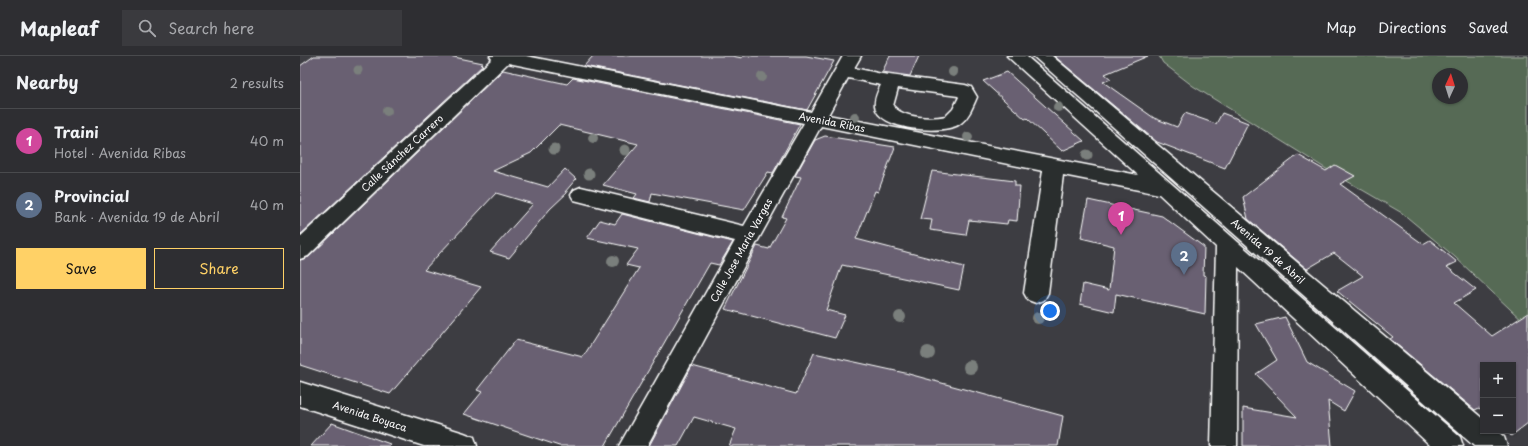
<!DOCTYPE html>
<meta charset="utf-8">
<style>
:root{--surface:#2e2e32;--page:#3a3a3e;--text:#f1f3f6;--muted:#a7a8ac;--line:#494a4d;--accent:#ffd166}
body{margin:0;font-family:"Playpen Sans",sans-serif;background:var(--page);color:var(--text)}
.controls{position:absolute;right:12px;bottom:12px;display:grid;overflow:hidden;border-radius:0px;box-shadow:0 1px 3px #0004}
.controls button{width:36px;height:36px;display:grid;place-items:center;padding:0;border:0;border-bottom:1px solid var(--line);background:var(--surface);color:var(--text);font:20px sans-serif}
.compass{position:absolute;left:1132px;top:12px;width:36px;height:36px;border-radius:50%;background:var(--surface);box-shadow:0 1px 3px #0004;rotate:4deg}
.you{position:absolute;left:750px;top:255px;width:14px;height:14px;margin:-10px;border:3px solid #fff;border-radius:50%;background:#1a73e8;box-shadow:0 0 0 6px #1a73e833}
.badge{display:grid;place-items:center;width:26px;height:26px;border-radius:50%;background:var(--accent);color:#fff;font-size:13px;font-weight:700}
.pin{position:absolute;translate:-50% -33px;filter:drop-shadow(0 1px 2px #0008)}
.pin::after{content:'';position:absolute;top:21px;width:14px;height:12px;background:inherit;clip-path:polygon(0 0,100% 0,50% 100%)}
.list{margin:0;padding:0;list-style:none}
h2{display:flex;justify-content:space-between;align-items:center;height:52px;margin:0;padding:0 16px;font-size:17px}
h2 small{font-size:13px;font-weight:400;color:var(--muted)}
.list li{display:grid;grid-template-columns:26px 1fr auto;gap:12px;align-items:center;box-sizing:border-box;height:64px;padding:0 16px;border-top:1px solid var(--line)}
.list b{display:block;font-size:15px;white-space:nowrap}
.list p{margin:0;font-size:13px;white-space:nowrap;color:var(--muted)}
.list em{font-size:13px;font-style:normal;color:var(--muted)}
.actions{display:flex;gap:8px;padding:12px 16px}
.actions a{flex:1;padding:9px 0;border:1px solid var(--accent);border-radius:0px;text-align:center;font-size:14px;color:var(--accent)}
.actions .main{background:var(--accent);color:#111}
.icon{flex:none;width:22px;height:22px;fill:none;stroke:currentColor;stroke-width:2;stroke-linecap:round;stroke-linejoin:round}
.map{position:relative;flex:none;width:1228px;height:390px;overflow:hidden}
header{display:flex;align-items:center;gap:24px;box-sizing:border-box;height:56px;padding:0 20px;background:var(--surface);border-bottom:1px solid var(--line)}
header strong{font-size:19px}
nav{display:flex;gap:22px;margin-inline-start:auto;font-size:14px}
.search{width:280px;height:36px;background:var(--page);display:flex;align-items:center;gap:10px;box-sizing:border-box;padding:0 14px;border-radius:0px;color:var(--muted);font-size:15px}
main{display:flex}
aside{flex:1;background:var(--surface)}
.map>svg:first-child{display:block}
.green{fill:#576b55;stroke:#abb5aa;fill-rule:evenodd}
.building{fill:#696172;stroke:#fff}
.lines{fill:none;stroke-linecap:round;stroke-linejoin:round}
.minor-casing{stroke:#fff;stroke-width:3}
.minor{fill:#2a2d2e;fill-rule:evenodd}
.tree{fill:#7a7f7b}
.labels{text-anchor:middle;stroke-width:3;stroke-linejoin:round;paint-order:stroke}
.street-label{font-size:10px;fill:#fff;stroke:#2a2d2e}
</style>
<header>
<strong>Mapleaf</strong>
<div class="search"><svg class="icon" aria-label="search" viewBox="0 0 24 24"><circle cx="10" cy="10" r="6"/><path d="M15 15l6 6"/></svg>Search here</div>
<nav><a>Map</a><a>Directions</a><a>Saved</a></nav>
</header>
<main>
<aside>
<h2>Nearby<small>2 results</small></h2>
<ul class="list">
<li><span class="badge" style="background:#d1479c">1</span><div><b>Traini</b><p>Hotel · Avenida Ribas</p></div><em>40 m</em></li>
<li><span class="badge" style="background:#5c6f8a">2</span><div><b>Provincial</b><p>Bank · Avenida 19 de Abril</p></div><em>40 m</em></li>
</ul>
<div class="actions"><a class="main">Save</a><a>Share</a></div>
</aside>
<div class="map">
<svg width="1228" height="390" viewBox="0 0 1228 390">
<rect width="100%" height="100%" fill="#3d3d42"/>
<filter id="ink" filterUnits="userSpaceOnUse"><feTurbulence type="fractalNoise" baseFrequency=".025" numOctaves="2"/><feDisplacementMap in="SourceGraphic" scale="8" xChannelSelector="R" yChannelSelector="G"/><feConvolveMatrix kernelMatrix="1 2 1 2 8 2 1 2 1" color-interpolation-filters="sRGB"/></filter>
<g filter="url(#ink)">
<!-- green -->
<path class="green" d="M859 0H1228V270L1155 201 1102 157 1028 114 893 30 863 7ZM1138 18H1162V42H1138Z"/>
<!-- building -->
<g class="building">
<path d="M14 0H149L183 7 181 9H183L0 179V10Z"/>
<path d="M293 0H432L442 2 443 0H506L534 5 507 54 284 10Z"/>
<path d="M590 0H619L610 20 582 16Z"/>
<path d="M754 0H848L805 18 811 23 803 26 854 62 877 71 885 57 916 68 922 57 948 67 925 112 857 86Z"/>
<path d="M203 14 267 28 273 22 500 68 473 117 468 116 444 154 352 137 350 146 334 142 337 138 303 129 338 88 259 69 231 97 193 115 248 131 265 113 276 123 265 136H268L250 153 209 202 190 196 233 148 196 137 124 214 181 231 90 338 0 309V204L9 201Z"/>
<path d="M707 16 784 85 762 95 727 62 725 63 683 25Z"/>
<path d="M525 80 595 91 578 136 575 135 556 183 664 211 659 234 542 209 526 254 545 259 535 282 425 253 457 190 469 193 486 162 482 161 501 121 495 120 515 84Z"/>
<path d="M998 99 1026 115 1035 109 1055 120 1040 128 1123 188 1130 184 1157 206 1147 211 1176 234 1154 247 1192 280 1228 257V367L1211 380 1206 375H1213V309H1183V355L1179 352 1175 354 1090 283 1093 281 1037 235 1063 220 1034 197 1007 213 948 163 943 141Z"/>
<path d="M632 115 715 125V130H720L717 165 708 164 707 168 669 164 666 179 630 174 632 164 620 163Z"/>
<path d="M788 144 862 160 904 191 903 219 906 220 905 258 816 238 814 256 780 248 783 228 809 234 814 190 781 182Z"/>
<path d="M322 158 433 186 419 209 410 207 305 390H259L164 358 182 336 177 334 216 284 283 301 339 212 326 209 338 193 287 182 300 164 315 168Z"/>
<path d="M985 261 1007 306 1055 335 1044 355 1028 345 1032 390H943V352L997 361 956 318 977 304 956 268Z"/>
<path d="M514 297 605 317 763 360 758 390H429L436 373 394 361 378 390H349L392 310 496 338Z"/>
<path d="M32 367 90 388 89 390H11Z"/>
</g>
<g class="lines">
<defs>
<g id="minor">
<path d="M190 0H226L511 56 543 0H561L554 12 582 18 665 29 671 31 677 41C673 50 669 61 661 67 646 80 577 74 575 50 574 43 578 35 581 29L548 22 528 59 838 119 707 0H726L1160 381 1163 390H1131L938 211 937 390H911L916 191 859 138 763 119 748 237 744 244 736 247 728 244 724 237 743 115 521 70 457 186 347 390H319L435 185 274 144 271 139 274 134 281 131 444 170 504 67 208 7 8 200 0 203V181L192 3ZM598 32 658 40 659 41 653 53 646 60C632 63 604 63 593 50Z"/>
<path d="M733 0H752L1183 363V375H1197L1204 381 1207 390H1174Z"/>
<path d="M0 326 164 377 174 381 177 390H124L0 350Z"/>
</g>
</defs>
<!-- minor casing -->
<use href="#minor" class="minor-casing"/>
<!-- minor -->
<use href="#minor" class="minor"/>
</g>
<!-- trees -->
<g class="tree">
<circle cx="58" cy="14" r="4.5"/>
<circle cx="653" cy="16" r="5"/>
<circle cx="462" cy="21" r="5"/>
<circle cx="758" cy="51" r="5"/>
<circle cx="87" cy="55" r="5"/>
<circle cx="555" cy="61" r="5"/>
<circle cx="668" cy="81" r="5"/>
<circle cx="293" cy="82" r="5"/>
<circle cx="254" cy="93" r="5.5"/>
<circle cx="325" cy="94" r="5.5"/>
<circle cx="787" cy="99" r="5.5"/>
<circle cx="289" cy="118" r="5.5"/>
<circle cx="313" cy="205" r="6"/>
<circle cx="600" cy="261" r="6"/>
<circle cx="738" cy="262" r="6"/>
<circle cx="628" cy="297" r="7"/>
<circle cx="670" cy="311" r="7"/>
</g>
</g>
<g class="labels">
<!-- street labels -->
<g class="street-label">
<text transform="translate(532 66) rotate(11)" y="4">Avenida Ribas</text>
<text transform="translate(102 97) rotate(-43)" y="4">Calle Sánchez Carrero</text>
<text transform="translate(441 194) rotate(-61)" y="4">Calle Jose Maria Vargas</text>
<text transform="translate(968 195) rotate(41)" y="4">Avenida 19 de Abril</text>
<text transform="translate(70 360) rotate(18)" y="4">Avenida Boyaca</text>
</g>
</g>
</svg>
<div class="controls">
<button>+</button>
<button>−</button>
</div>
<svg class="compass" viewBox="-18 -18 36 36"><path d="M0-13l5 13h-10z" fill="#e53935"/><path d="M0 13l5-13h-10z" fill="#a7a8ac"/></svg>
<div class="you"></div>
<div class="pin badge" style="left:821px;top:179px;background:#d1479c">1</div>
<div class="pin badge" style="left:884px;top:219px;background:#5c6f8a">2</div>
</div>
</main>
